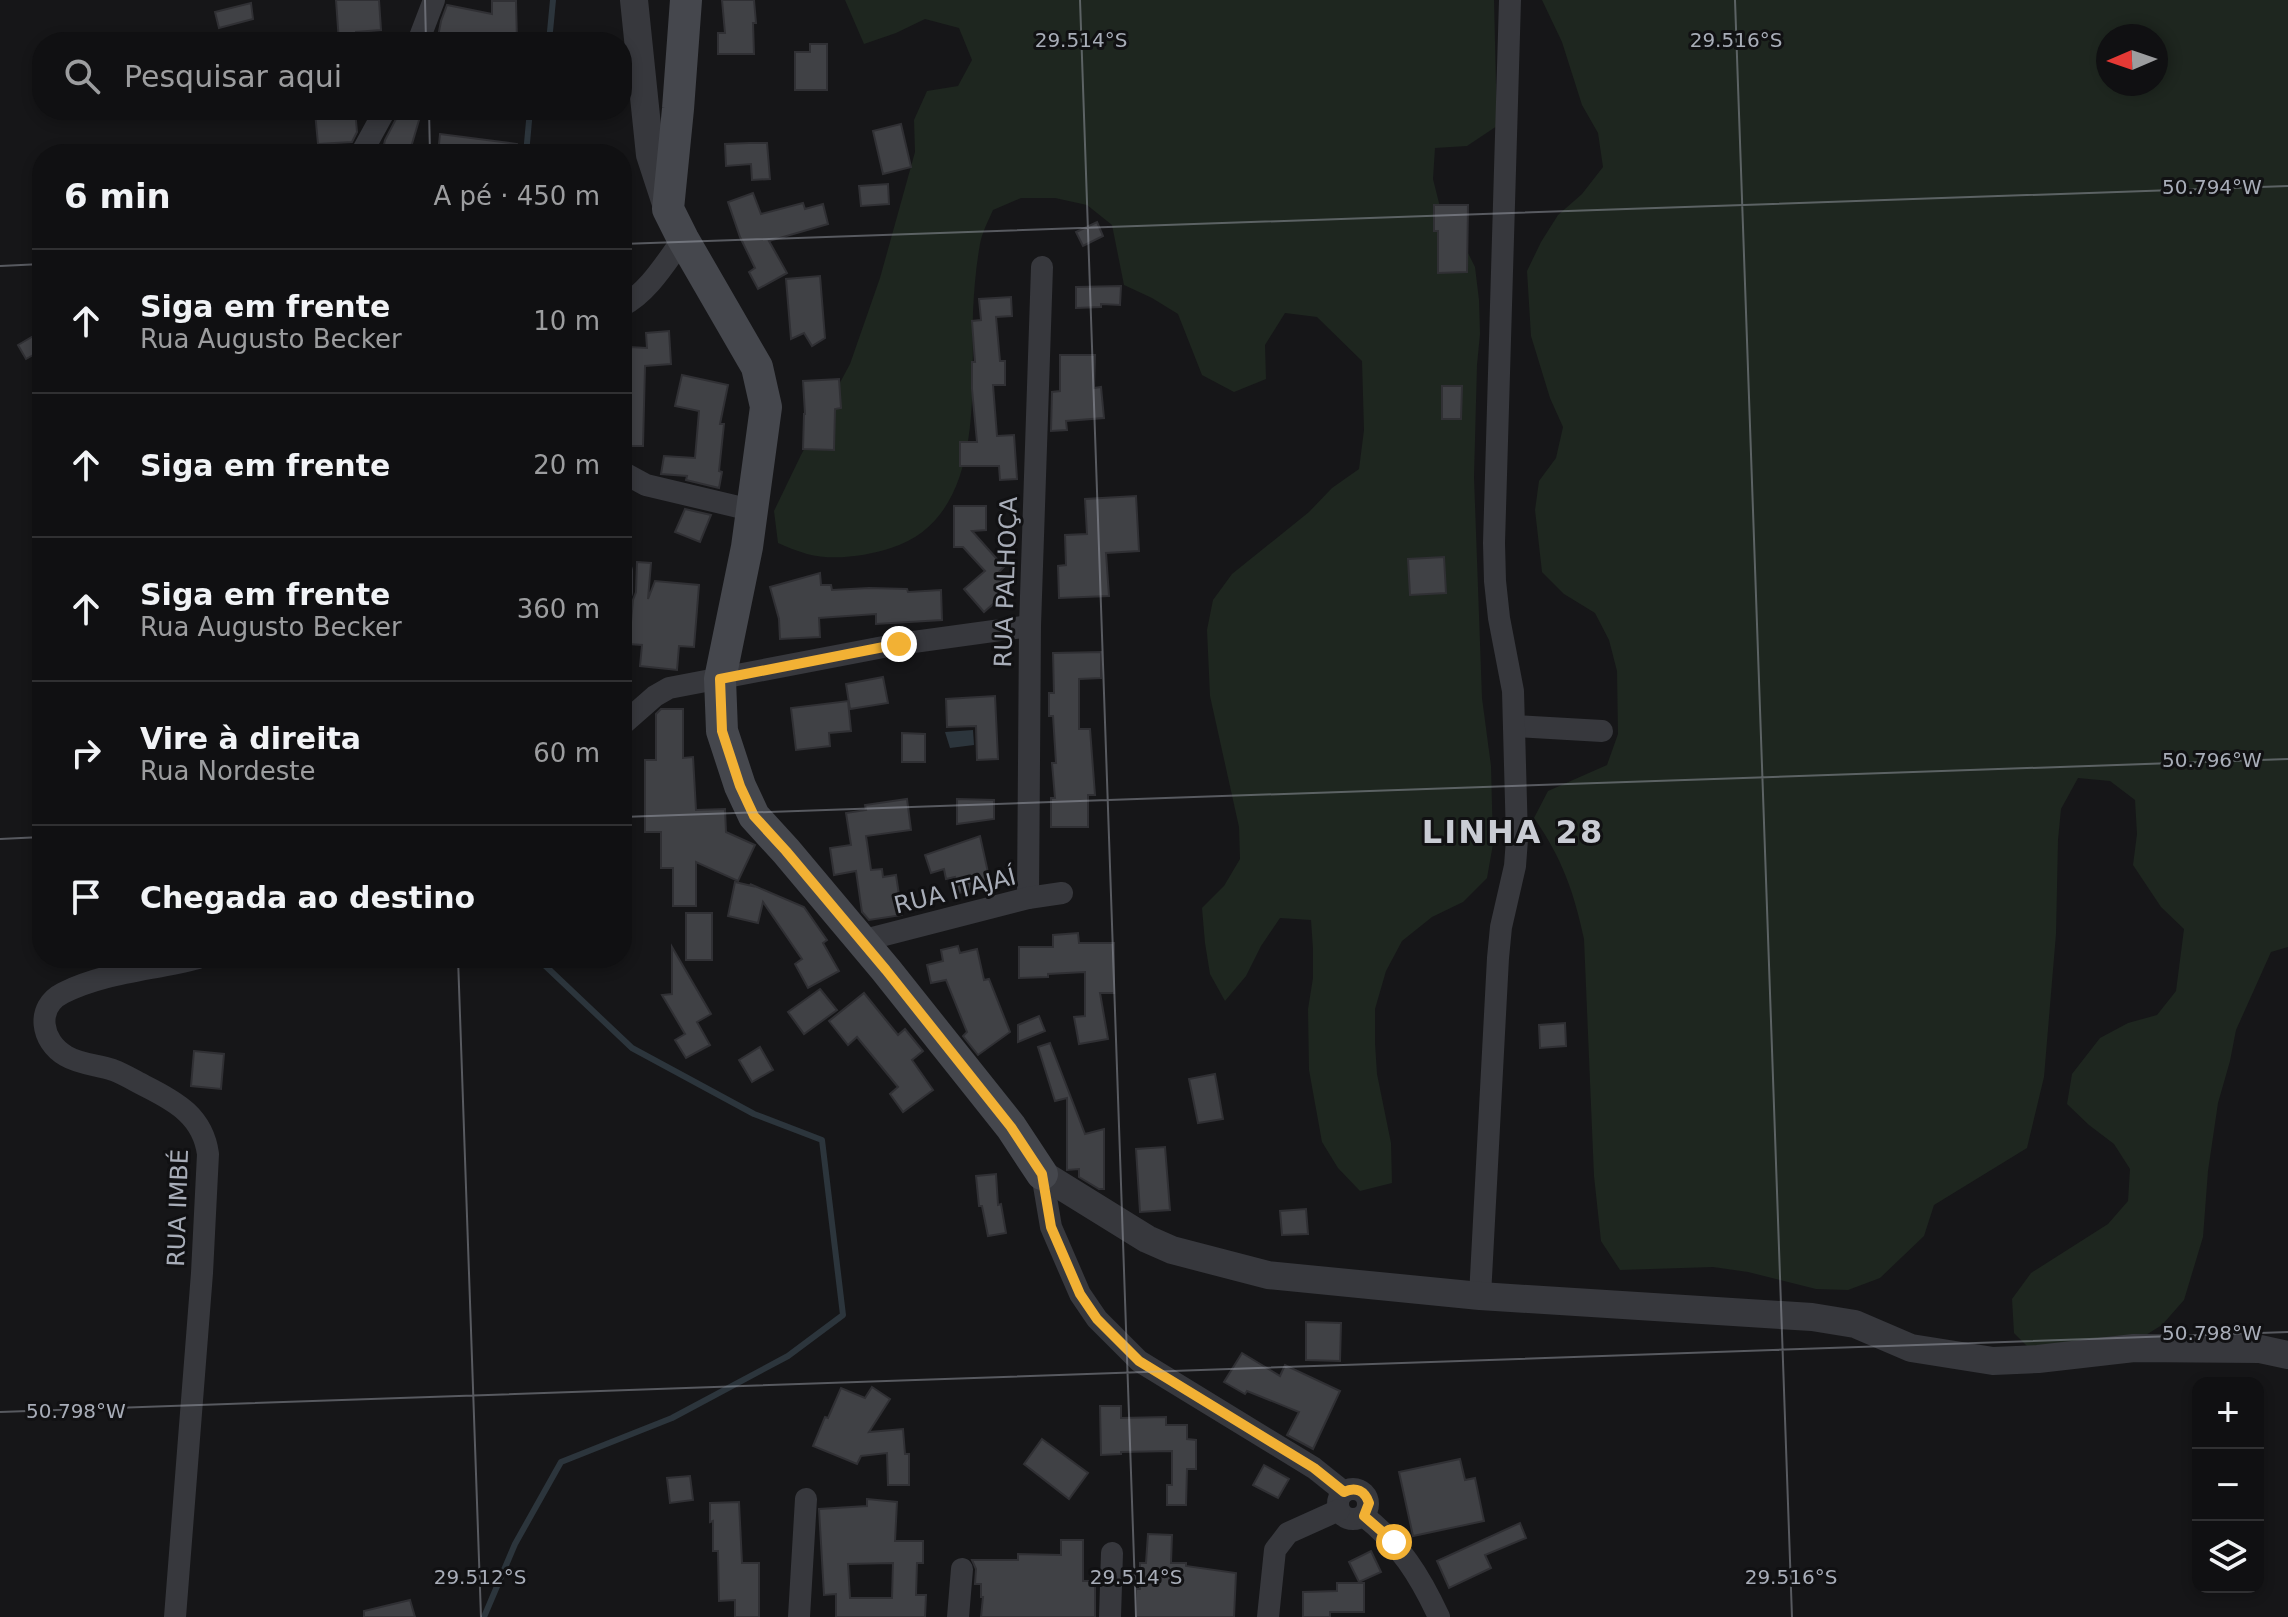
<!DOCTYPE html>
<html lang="pt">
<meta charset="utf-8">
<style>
:root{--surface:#101012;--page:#19191b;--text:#f1f3f6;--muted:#9c9d9f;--line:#303032}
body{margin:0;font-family:"DejaVu Sans",sans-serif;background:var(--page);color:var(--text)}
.controls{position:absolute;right:24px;bottom:24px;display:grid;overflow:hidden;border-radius:16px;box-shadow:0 4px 12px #0003}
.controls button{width:72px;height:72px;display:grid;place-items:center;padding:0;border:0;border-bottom:2px solid var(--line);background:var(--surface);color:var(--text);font:40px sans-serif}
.compass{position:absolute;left:2096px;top:24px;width:72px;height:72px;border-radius:50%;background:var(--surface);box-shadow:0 4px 12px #0003;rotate:268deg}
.stop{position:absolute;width:24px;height:24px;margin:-18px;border:6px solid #f2b134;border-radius:50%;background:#fff}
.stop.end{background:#f2b134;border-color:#fff;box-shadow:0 2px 8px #0008}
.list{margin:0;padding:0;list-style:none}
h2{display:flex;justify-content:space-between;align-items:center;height:104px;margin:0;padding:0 32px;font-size:34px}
h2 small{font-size:26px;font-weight:400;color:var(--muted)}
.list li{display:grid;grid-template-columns:52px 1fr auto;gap:24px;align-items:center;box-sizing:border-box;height:144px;padding:0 32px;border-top:2px solid var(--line)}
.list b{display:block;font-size:30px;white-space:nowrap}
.list p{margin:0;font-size:26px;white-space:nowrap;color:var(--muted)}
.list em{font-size:26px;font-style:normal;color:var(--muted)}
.icon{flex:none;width:44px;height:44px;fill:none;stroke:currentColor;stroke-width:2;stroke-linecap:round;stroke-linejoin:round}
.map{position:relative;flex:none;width:2288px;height:1617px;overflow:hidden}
.search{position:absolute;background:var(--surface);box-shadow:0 4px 12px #0003;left:32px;top:32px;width:600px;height:88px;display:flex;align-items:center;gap:20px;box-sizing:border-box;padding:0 28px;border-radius:32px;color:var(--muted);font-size:30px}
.panel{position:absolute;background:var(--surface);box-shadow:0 4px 12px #0003;left:32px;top:144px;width:600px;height:824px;border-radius:32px}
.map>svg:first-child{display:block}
.green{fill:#1e261f;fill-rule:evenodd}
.water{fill:#2c353c}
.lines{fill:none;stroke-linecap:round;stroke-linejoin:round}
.stream{stroke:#2c353c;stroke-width:6}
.building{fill:#404145;stroke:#303034;stroke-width:2;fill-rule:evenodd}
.minor{stroke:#37383d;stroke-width:22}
.tertiary{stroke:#37383d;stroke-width:28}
.secondary{stroke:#45474d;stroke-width:32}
.route{stroke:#f2b134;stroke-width:10}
.ticks{fill:none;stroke:#a8adb8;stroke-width:2;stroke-opacity:0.45}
.labels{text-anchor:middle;stroke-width:6;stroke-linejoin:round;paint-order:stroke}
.street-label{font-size:24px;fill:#a8adb8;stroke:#111113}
.district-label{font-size:32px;font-weight:bold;letter-spacing:2px;fill:#c9ccd4;stroke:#111113}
.ticks-label{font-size:20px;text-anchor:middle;fill:#a8adb8;stroke:#111113;stroke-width:6;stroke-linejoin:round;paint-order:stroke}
</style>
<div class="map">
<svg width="2288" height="1617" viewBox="0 0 2288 1617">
<rect width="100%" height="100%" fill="#161618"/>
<!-- green -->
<g class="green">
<path d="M845 0H1494L1497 126 1467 146 1435 148 1433 179 1441 211 1460 237 1475 267 1479 300 1480 334 1477 365 1474 477 1482 698 1491 766 1493 844 1487 878 1463 902 1432 917 1402 941 1386 971 1375 1009V1043L1377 1074 1391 1143 1392 1183 1360 1191 1338 1168 1322 1142 1309 1070 1308 1009 1313 978V949L1311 920 1280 918 1261 946 1246 976 1225 1001 1210 974 1205 943 1202 908 1224 886 1240 859 1239 827 1210 696 1207 630 1213 600 1232 574 1309 512 1332 488 1359 469 1364 430 1362 361 1317 317 1285 313 1265 345 1266 379 1234 392 1202 375 1178 314 1152 298 1124 285 1112 225 1087 205 1055 198H1021L993 210C988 221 982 233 980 244 976 266 974 290 973 312 971 390 986 518 891 548 866 556 833 561 807 554 797 551 787 547 778 543L774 511 801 455 850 364 880 278 915 152 914 120 927 91 958 86 972 60 959 28 925 19 896 33 864 44Z"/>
<path d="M1542 0H2288V947L2271 952 2236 1030 2230 1061 2218 1103 2208 1171 2203 1237 2184 1300 2162 1325 2133 1343 2036 1355 2014 1333 2012 1299 2031 1273 2108 1224 2128 1201 2130 1169 2114 1144 2089 1125 2067 1104 2072 1074 2100 1038 2128 1023 2157 1015 2176 991 2184 929 2161 907 2133 865 2137 834 2135 800 2110 781 2078 778 2061 809 2058 840 2056 934 2044 1077 2027 1148 1934 1205 1924 1236 1880 1278 1848 1290 1816 1289 1748 1272 1713 1267 1620 1270 1601 1241 1594 1176 1584 939C1574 892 1562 858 1534 818L1548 791 1607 765 1618 734 1617 671 1609 640 1595 613 1564 594 1542 572 1535 510 1539 481 1556 458 1563 427 1550 398 1531 336 1527 271 1541 242 1558 215 1582 194 1603 167 1598 133 1582 105 1562 42ZM2108 36H2156V84H2108Z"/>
</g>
<!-- water -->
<path class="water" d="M973 730 974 745 950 748 945 732Z"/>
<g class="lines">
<!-- stream -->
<g class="stream">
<path d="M549 42 553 0"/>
<path d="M526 154 530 110"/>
<path d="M484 1617 515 1544 561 1462 672 1418 788 1356 843 1315 822 1140 754 1114 632 1048 537 958"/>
</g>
</g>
<!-- building -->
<g class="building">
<path d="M336 0H379L381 30 356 32V42H339Z"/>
<path d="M722 0H754L756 23H753L754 54H718V33H725Z"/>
<path d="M492 1H516L517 42H437L441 21 447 5 492 14Z"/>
<path d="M251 3 253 19 219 28 215 12Z"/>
<path d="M810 44H827V90H795V52H810Z"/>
<path d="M345 110H355L357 132 352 142 318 144 315 112Z"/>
<path d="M400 110H422L409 154H382L385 140 397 117 399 118Z"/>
<path d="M901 124 911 167 883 174 873 131Z"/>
<path d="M440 134 517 144 516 154H438Z"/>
<path d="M749 143H767L770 179 752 180 751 164 726 166 725 144Z"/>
<path d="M888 184 889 204 861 206 859 186Z"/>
<path d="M753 193 761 214 803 203 805 209 823 204 828 224 769 241 787 273 758 289 749 272 755 268 740 237 728 202Z"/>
<path d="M1434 205H1468L1467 272 1438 273V231H1434Z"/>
<path d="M1097 222 1103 236 1083 246 1076 232Z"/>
<path d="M820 276 825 338 812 346 804 333 791 339 786 279Z"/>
<path d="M1121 286 1120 305 1101 304V307L1076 308V287Z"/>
<path d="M1011 297 1012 316 996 317 1000 361H1005V385H993L997 436 1014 435 1017 479 1000 480 999 466H960V442H977L972 389V362H975L972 321 981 320 979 299Z"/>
<path d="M42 331V350L26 359 18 345Z"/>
<path d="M669 331 671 364 645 366 643 446H622V356L629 357V347L647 348 646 333Z"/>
<path d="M1060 355H1095L1094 388 1101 387 1104 418 1066 421 1067 430 1051 431 1052 392 1060 391Z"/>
<path d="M682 375 728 385 720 424H724L719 471 722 472 719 488 686 480 687 476 661 474 664 456 695 458 699 411 675 406Z"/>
<path d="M839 379 841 408 835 409 834 450 803 449 804 414H805L803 381Z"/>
<path d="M1442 386H1462L1461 419H1442Z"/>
<path d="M1136 496 1139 551 1106 553 1109 596 1059 598 1058 566 1066 565 1065 535 1087 534 1085 499Z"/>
<path d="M954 506H986V530L972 531 1004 567 998 573 1011 588 984 612 964 589 985 571 963 547H954Z"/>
<path d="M685 509 711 515 700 542 675 532Z"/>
<path d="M1444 557 1446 593 1410 595 1408 559Z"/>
<path d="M637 562 651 563 648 599 655 581 699 585 694 647 679 646 677 670 640 666 642 645 629 644 633 600 636 592Z"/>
<path d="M820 573 821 585H831L832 590 869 588 907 589 908 592 941 590 942 620 876 624V614L819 618 820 637 780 639 779 619 770 587Z"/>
<path d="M1101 652V678L1079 679V729H1090L1095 795H1088V827H1051V798H1055L1052 763H1056L1053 716H1049V693H1054L1053 653Z"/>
<path d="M883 677 888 703 850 709 846 684Z"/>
<path d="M995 696 998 759 977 760 976 726 947 727 946 699Z"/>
<path d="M848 701 851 731 829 733 830 746 796 750 791 708Z"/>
<path d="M661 709H683V758L693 757 696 810 725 809 726 832 755 845 738 881 696 862V906H673V868H661V832H645V760H656V714Z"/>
<path d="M902 733 925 734V762H902Z"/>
<path d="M907 799 911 830 866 836 871 870 882 869 883 877 896 875 902 915 869 920 862 912 856 871 834 875 830 848 851 845 846 813 866 810 865 805Z"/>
<path d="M957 799 994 800V819L957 824Z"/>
<path d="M980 836 991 886 958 893 955 877 946 879 944 869 931 873 925 855Z"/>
<path d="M735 882 752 886 750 884 804 907 827 940 823 943 839 971 808 988 795 964 802 959 763 902 758 923 728 916Z"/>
<rect x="686" y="913" width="26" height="47"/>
<path d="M1078 933 1079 943H1114V993H1100L1108 1039 1079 1044 1074 1017 1085 1016V972L1048 974V977L1019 978V947H1053V935Z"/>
<path d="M958 946 960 953 977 949 984 980 989 979 1010 1032 978 1055 963 1036 967 1032 946 980 931 983 927 965 943 961 941 950Z"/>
<path d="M672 947 711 1014 697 1022 710 1045 686 1058 675 1040 685 1034 662 995 672 994Z"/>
<path d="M820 989 837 1010 804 1034 788 1012Z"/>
<path d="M864 993 898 1035 905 1029 923 1051 912 1060 933 1090 903 1112 890 1094 898 1087 857 1037 848 1045 829 1021Z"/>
<path d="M1039 1016 1045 1031 1018 1042V1025Z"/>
<path d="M1565 1023 1566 1046 1540 1048 1539 1025Z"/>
<path d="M1050 1043 1085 1134 1104 1129V1189H1099L1079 1177V1169L1067 1170V1098L1055 1101 1038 1047Z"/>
<path d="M760 1047 773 1070 752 1082 739 1060Z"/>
<path d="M194 1051 224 1054 221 1089 191 1086Z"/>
<path d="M1215 1074 1223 1119 1198 1123 1189 1079Z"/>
<path d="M1165 1147 1170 1210 1140 1212 1136 1149Z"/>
<path d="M996 1174 998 1205 1001 1204 1006 1233 988 1236 982 1206H979L976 1176Z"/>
<path d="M1306 1209 1308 1234 1282 1235 1280 1211Z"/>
<path d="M1306 1322 1341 1323 1340 1361 1306 1360Z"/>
<path d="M1242 1353 1280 1376 1285 1365 1340 1391 1313 1449 1287 1435 1299 1412 1247 1391 1245 1394 1224 1382Z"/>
<path d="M872 1387 890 1399 869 1432 903 1429 905 1454H909V1485H888L887 1453 861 1456 857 1464 813 1446 825 1417 828 1418 841 1388 865 1398Z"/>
<path d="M1100 1406H1121V1418L1166 1417V1425H1187V1439L1196 1440V1469H1187L1186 1505H1167V1485H1172V1451L1121 1452V1454L1101 1455Z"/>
<path d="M1042 1439 1088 1473 1069 1499 1024 1464Z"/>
<path d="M1460 1459 1465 1480 1475 1478 1484 1521 1413 1536 1399 1472Z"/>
<path d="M1264 1465 1289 1479 1278 1498 1253 1485Z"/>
<path d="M690 1476 693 1500 670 1503 667 1478Z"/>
<path d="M867 1499 897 1502 895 1541H923V1563H917L916 1595H926L925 1617H836V1594L824 1595 819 1509 867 1506ZM893 1563 892 1598H850L848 1564Z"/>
<path d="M739 1502 742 1563H759V1617H735V1600L719 1601 718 1551H713V1521L710 1522V1503Z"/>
<path d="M1520 1523 1526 1538 1485 1555 1491 1568 1449 1588 1437 1561Z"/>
<path d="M1148 1534 1172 1535 1171 1563H1186V1566L1236 1573 1234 1617H1136V1589H1140V1563H1146Z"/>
<path d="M1061 1540H1083V1581H1095V1617H981L983 1597H981V1584H975L976 1569 972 1560H1018V1554L1061 1555Z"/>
<path d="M1371 1551 1381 1572 1359 1582 1349 1562Z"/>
<path d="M1337 1583H1364V1612H1330V1617H1303V1592L1337 1591Z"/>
<path d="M410 1600 415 1617H364V1611Z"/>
</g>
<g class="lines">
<!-- minor -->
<g class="minor">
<path d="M418 42 434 0"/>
<path d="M361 154 385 110"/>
<path d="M622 306C648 293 666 262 683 239"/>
<path d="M622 472 646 485 751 510"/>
<path d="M622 592V571"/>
<path d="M622 725 655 696 669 688 899 644 1030 626"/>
<path d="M1514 726 1602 731"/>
<path d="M1028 898 1030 626 1042 267"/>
<path d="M861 941 1028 898 1062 893"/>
<path d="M1042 1174 1051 1227 1080 1294 1097 1319 1139 1361 1314 1468 1344 1492"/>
<path d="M1480 1296 1498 958 1501 927 1515 866 1517 839 1513 691 1499 618 1495 581 1494 543 1510 0"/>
<circle cx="1353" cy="1504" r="15"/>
<path d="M1364 1516C1400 1544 1420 1576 1439 1617"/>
<path d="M175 1617 202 1273 208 1154C203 1117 177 1102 145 1086 135 1081 124 1074 113 1070 98 1065 79 1064 66 1056 41 1042 35 1007 63 993 105 972 153 970 198 958"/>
<path d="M799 1617 806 1499"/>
<path d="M958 1617 962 1569"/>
<path d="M1110 1617 1112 1553"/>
<path d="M1268 1617 1275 1550 1288 1533 1339 1510"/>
</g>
<!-- tertiary -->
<g class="tertiary">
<path d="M634 0 650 155 667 207"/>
<path d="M1042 1174 1147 1239 1172 1250 1268 1275 1480 1296 1812 1317 1855 1324 1911 1348 1993 1361 2038 1359 2134 1348 2260 1349 2288 1355"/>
</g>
<!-- secondary -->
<path class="secondary" d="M686 0 678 109 668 209 683 239 757 367 766 407 747 547 720 679 722 731 740 786 754 816 786 851 886 970 1011 1127 1042 1174"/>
</g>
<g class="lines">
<!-- route -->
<path class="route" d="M899 644 720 679 722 731 740 786 754 816 786 851 886 970 1011 1127 1042 1174 1051 1227 1080 1294 1097 1319 1139 1361 1314 1468 1344 1492C1356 1486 1365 1491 1369 1503L1364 1516 1394 1542"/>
</g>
<!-- ticks -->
<path class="ticks" d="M425 0 426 42M1080 0 1136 1617M1735 0 1792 1617M429 110 430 154M622 244 2288 186M0 266 42 264M622 817 2288 759M0 839 42 837M458 958 481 1617M0 1412 2288 1332"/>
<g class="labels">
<!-- street labels -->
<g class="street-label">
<text transform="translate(1006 582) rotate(-88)" y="8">RUA PALHOÇA</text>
<text transform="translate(955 891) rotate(-14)" y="8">RUA ITAJAÍ</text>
<text transform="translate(178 1208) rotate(-88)" y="8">RUA IMBÉ</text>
</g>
<!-- district labels -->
<g class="district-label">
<text x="1513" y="843">LINHA 28</text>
</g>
</g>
<g class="ticks-label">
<text x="1081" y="47">29.514°S</text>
<text x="1736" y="47">29.516°S</text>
<text x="2212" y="194">50.794°W</text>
<text x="2212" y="767">50.796°W</text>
<text x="2212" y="1340">50.798°W</text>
<text x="76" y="1418">50.798°W</text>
<text x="480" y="1584">29.512°S</text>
<text x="1136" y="1584">29.514°S</text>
<text x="1791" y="1584">29.516°S</text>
</g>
</svg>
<div class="controls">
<button>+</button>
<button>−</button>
<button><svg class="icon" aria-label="layers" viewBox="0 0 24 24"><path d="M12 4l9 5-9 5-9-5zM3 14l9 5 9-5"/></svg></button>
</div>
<svg class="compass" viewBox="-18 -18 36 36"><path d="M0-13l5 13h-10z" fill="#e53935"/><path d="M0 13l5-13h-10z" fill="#9c9d9f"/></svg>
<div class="stop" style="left:1394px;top:1542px"></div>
<div class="stop end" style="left:899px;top:644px"></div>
<div class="search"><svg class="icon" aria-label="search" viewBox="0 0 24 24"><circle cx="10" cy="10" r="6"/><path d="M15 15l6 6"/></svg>Pesquisar aqui</div>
<section class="panel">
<h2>6 min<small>A pé · 450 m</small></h2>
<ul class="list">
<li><svg class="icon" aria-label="ahead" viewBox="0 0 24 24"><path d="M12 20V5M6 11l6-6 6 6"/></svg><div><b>Siga em frente</b><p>Rua Augusto Becker</p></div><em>10 m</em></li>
<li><svg class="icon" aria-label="ahead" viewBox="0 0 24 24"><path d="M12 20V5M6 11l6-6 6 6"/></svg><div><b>Siga em frente</b></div><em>20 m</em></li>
<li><svg class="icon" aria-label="ahead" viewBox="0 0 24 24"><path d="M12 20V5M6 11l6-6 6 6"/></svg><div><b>Siga em frente</b><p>Rua Augusto Becker</p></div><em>360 m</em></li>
<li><svg class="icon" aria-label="right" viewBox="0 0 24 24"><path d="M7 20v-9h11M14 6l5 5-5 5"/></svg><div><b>Vire à direita</b><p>Rua Nordeste</p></div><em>60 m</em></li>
<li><svg class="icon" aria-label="arrive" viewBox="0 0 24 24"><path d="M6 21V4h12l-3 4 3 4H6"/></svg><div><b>Chegada ao destino</b></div></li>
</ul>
</section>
</div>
